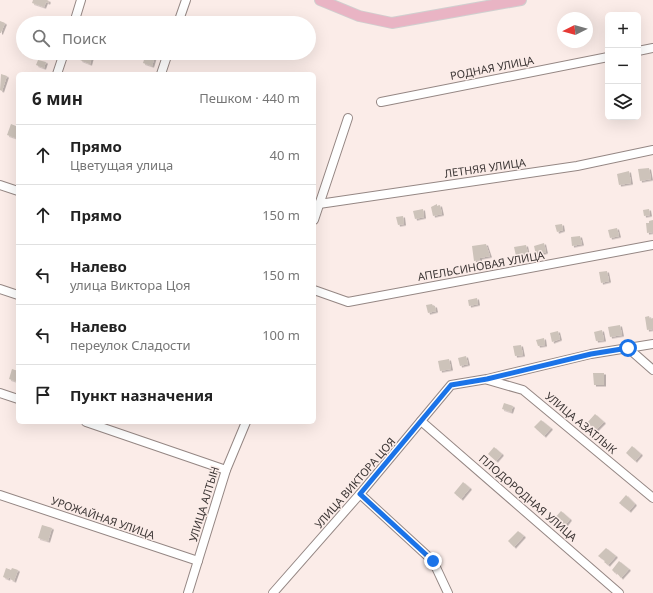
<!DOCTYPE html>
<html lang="ru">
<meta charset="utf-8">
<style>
:root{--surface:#fff;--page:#f2f2f2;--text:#222;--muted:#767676;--line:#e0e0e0}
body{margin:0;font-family:"Noto Sans",sans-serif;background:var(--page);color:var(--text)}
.controls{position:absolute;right:12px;top:12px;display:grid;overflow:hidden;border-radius:6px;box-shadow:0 4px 16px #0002}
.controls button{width:36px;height:36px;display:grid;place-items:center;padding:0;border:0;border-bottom:1px solid var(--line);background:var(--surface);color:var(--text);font:20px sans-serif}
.compass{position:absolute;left:557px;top:12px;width:36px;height:36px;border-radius:50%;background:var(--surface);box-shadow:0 4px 16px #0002;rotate:265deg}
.stop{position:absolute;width:12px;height:12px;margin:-9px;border:3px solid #1a73e8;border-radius:50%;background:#fff}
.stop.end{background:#1a73e8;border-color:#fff;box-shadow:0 1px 4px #0008}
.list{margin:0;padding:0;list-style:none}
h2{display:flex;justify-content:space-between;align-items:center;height:52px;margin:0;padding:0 16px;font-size:17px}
h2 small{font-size:13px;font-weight:400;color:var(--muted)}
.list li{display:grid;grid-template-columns:26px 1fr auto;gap:12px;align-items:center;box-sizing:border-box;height:60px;padding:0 16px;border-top:1px solid var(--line)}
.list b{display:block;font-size:15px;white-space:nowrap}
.list p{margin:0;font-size:13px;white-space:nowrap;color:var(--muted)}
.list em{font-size:13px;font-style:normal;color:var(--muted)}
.icon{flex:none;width:22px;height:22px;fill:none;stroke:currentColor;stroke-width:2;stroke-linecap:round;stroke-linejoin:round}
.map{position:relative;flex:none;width:653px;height:593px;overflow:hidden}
.search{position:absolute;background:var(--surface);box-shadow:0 4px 16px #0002;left:16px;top:16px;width:300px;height:44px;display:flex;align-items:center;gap:10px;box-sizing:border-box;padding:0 14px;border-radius:22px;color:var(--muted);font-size:15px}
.panel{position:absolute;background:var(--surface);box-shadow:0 4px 16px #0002;left:16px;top:72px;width:300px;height:352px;border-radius:6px}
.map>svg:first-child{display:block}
.building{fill:#cdc3ba;filter:url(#shadow)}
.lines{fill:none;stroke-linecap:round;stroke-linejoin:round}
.minor-casing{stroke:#958784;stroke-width:10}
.major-casing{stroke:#d0cfcf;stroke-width:12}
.minor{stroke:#fff;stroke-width:8}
.major{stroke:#e9b4c4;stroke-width:10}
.route{stroke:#1a73e8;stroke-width:5}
.labels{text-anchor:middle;stroke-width:3;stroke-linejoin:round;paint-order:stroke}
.street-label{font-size:11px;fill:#3c3635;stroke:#fbece8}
</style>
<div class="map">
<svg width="653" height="593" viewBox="0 0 653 593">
<defs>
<filter id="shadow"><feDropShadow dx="2" dy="1.5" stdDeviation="0" flood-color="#0004"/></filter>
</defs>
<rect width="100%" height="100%" fill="#fbece8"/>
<!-- building -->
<g class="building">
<path d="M33 0H47L49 1 48 3 46 2 44 7 32 3Z"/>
<path d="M0 21 5 23 1 33H0Z"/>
<path d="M82 53H93L90 64 80 60Z"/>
<path d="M146 53H156L152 66 143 63Z"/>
<path d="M38 60 46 62 44 68 36 65Z"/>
<path d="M1 74 7 76 2 91 0 90Z"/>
<path d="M11 124 18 127 16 138 7 135Z"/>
<path d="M649 168 651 179 640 181 638 169Z"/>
<path d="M629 171 631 183 619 185 617 174Z"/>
<path d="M437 204V206L440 205 442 214 433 216 431 207Z"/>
<path d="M423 209 424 217 415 219 413 211Z"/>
<path d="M649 209 650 215 644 216 643 210Z"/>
<path d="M403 216 404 224 398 225 396 217Z"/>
<path d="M653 220V232L647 233 646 223H649V221Z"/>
<path d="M562 224 563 230 557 232 555 225Z"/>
<path d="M617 228 619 236 610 238 608 230Z"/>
<path d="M580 236 582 244 572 246 571 237Z"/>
<path d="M544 243 546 252 536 255 534 246Z"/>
<path d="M486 244 490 256 480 258V260L474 261 472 246Z"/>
<path d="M526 245 528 254 516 256 514 247Z"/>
<path d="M607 271 609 281 601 283 599 272Z"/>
<path d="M477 298 478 304 469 306 468 300Z"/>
<path d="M432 304 433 306H435L436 311 428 313 426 305Z"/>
<path d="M649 316 650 319 653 318V329L647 330 645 317Z"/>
<path d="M620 325 622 335 610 337 608 327Z"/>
<path d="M602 330 604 340 596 341 594 332Z"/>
<path d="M558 331 560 339 552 342 550 333Z"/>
<path d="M544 338 545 345 538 346 536 340Z"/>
<path d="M521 345 523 355 515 356 513 346Z"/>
<path d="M466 356 468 364 460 366 458 358Z"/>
<path d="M449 359 451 369 440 371 438 361Z"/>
<path d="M12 369 18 371V382L9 379Z"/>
<path d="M593 373H604V385H594Z"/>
<path d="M504 403 513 406 511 412 502 409Z"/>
<path d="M595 414 604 422 596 430 592 427 593 426 592 425 591 426 587 423Z"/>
<path d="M541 420 551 428 544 436 534 427Z"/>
<path d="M632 446 641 454 635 461 626 453Z"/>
<path d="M494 447 502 454 496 461 488 454Z"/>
<path d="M463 482 470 488 461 499 454 493Z"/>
<path d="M626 495 635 504 629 511 619 503Z"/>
<path d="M561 511 570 519 564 527 558 520 557 521 554 519Z"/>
<path d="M42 525 52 528 48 541 38 538Z"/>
<path d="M518 531 524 536 514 547 508 541Z"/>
<path d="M606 548 616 556 608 565 604 562 605 561 598 556Z"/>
<path d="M619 561 629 569 621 578 616 572 615 573 612 570Z"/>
<path d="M6 568 11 570 12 568 18 570 14 581 10 579 11 578 9 577 8 579 3 577Z"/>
</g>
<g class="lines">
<defs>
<g id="minor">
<path d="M74 23 81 0"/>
<path d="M178 23 186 0"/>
<path d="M638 51 653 48"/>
<path d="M57 74 64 53"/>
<path d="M161 74 168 53"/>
<path d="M381 102 608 57"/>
<path d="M0 185 18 191"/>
<path d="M319 204 577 166 653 150"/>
<path d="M314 220 348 118"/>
<path d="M0 289 18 295"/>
<path d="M314 290 348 302 653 245"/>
<path d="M628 348 653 370"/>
<path d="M488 380 523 390 653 498"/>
<path d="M0 393 18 399"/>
<path d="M421 421 619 593"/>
<path d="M86 422 226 470"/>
<path d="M360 494 433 561 448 593"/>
<path d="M0 495 198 561"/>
<path d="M188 593 226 470 246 422"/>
<path d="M273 593 360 494 451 385 487 379 591 354 653 344"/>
</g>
<path id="major" d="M320 0 359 16 392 23 521 0"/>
</defs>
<!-- minor casing -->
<use href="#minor" class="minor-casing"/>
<!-- major casing -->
<use href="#major" class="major-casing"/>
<!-- minor -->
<use href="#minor" class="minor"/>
<!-- major -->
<use href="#major" class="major"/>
</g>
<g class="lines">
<!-- route -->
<path class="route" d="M433 561 360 494 451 385 487 379 591 354 628 348"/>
</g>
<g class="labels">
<!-- street labels -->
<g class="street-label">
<text transform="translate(492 68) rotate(-11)" y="4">РОДНАЯ УЛИЦА</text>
<text transform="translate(485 168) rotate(-8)" y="4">ЛЕТНЯЯ УЛИЦА</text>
<text transform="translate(481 266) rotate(-10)" y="4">АПЕЛЬСИНОВАЯ УЛИЦА</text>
<text transform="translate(581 423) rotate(40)" y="4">УЛИЦА АЗАТЛЫК</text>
<text transform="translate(355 483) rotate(-49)" y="4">УЛИЦА ВИКТОРА ЦОЯ</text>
<text transform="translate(528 498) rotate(41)" y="4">ПЛОДОРОДНАЯ УЛИЦА</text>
<text transform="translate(204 504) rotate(-73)" y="4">УЛИЦА АЛТЫН</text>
<text transform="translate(103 518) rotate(19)" y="4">УРОЖАЙНАЯ УЛИЦА</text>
</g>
</g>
</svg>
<div class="controls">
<button>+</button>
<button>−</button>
<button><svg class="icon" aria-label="layers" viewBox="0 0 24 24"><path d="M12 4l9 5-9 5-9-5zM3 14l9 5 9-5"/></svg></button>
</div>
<svg class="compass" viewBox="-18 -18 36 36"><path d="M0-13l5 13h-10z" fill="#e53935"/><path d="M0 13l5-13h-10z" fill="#767676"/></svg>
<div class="stop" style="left:628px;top:348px"></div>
<div class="stop end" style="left:433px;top:561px"></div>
<div class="search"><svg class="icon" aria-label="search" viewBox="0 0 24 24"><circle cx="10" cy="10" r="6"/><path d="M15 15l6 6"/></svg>Поиск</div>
<section class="panel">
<h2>6 мин<small>Пешком · 440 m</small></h2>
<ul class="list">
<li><svg class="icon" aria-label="ahead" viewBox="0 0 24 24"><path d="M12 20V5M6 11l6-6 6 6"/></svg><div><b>Прямо</b><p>Цветущая улица</p></div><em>40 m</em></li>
<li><svg class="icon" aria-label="ahead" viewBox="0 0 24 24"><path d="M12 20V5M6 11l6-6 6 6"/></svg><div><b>Прямо</b></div><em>150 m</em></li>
<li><svg class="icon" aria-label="left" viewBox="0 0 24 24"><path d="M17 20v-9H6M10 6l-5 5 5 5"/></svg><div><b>Налево</b><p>улица Виктора Цоя</p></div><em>150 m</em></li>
<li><svg class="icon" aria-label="left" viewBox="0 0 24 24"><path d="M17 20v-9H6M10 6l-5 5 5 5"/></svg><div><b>Налево</b><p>переулок Сладости</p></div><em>100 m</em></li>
<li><svg class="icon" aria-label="arrive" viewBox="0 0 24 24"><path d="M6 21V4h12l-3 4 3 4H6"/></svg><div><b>Пункт назначения</b></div></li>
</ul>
</section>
</div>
